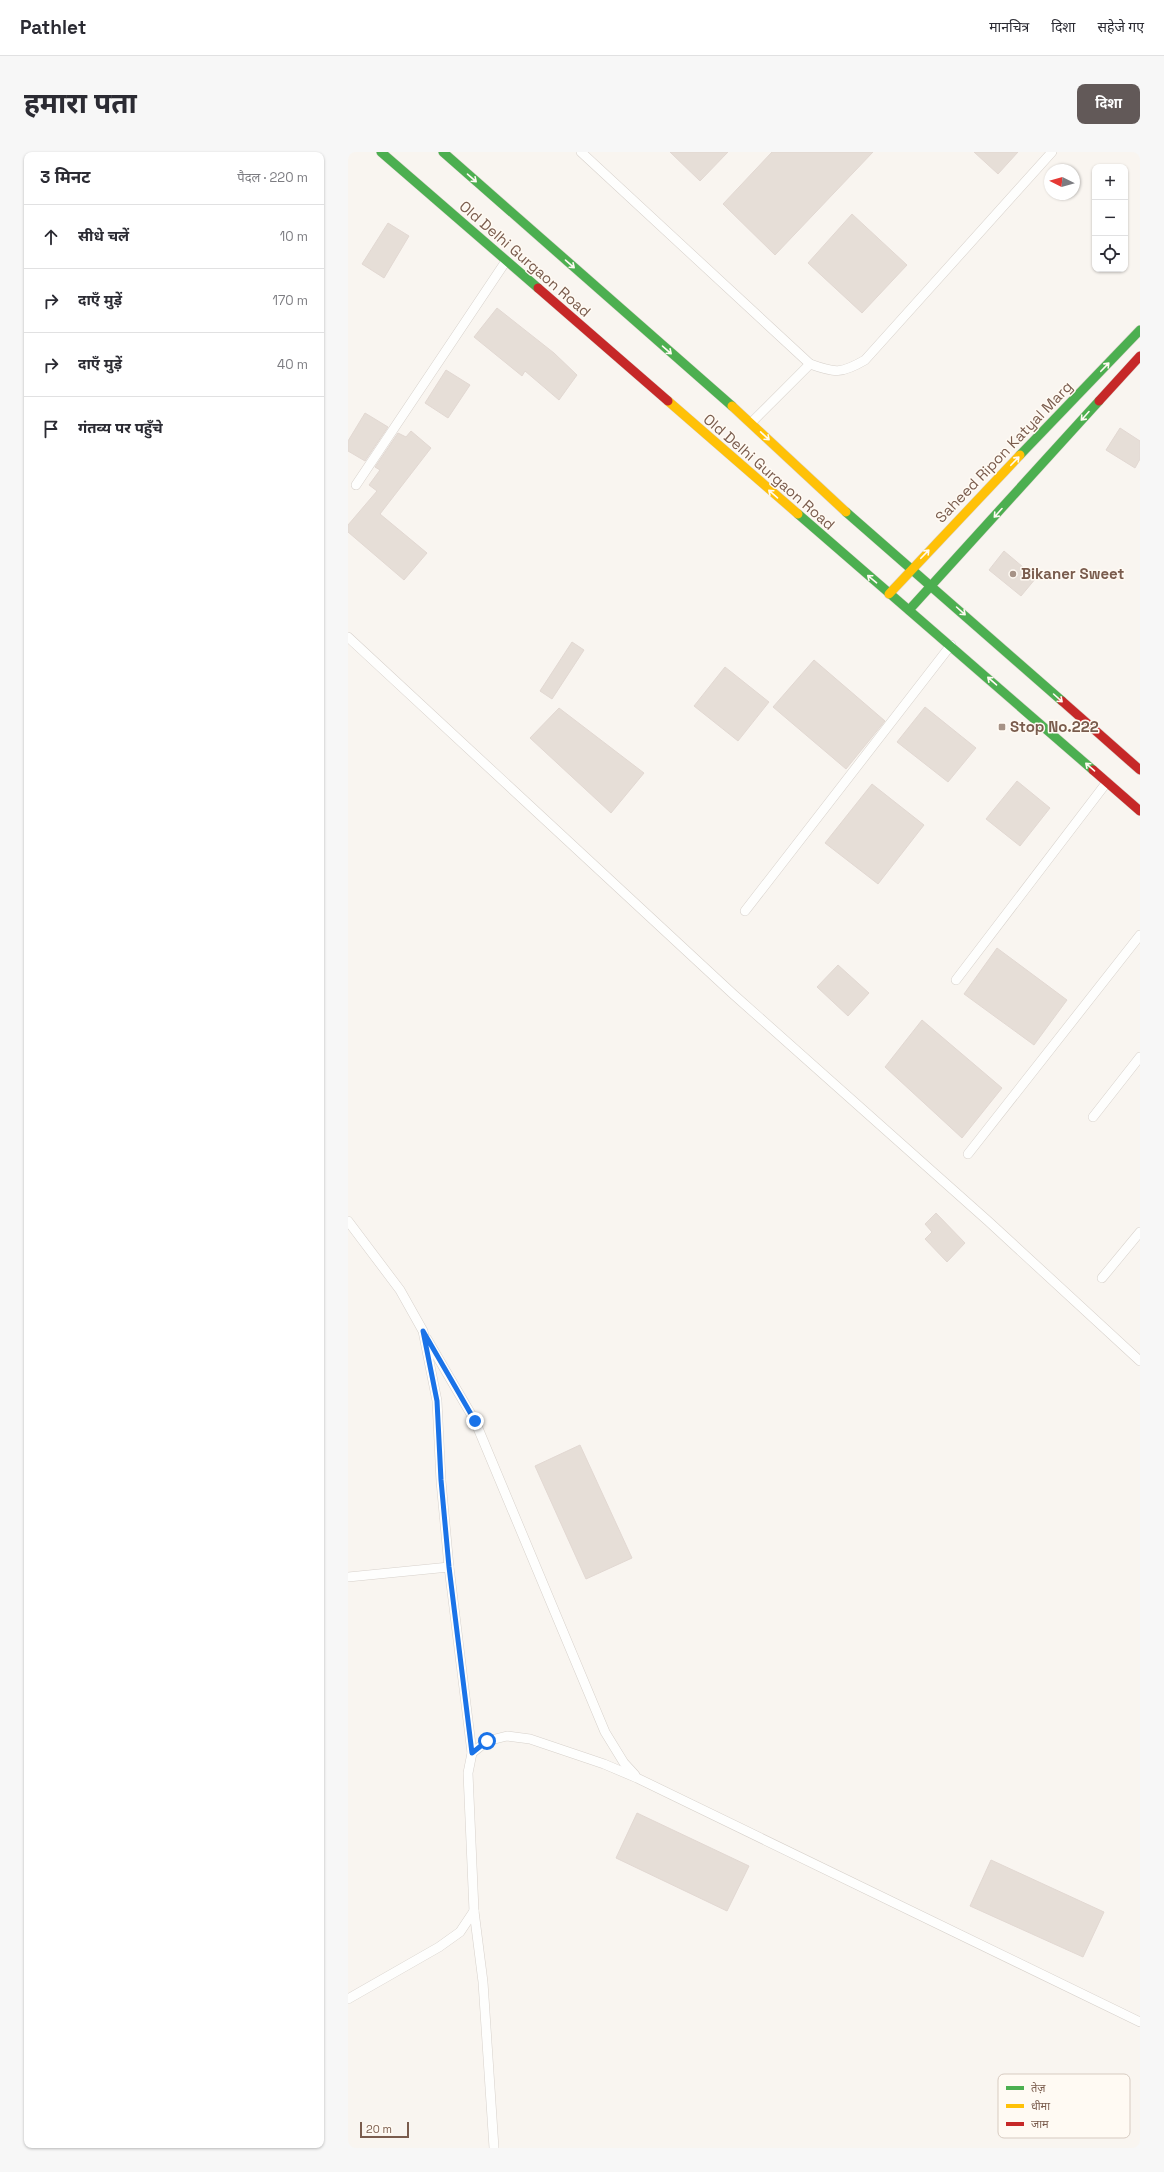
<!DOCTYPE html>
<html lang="hi">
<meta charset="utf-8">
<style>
:root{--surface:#fff;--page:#f7f7f7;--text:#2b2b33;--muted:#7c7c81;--line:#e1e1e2;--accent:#625958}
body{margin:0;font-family:"Space Grotesk","Noto Sans Devanagari",sans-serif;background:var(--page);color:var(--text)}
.controls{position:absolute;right:12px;top:12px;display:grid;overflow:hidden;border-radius:8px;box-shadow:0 1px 3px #0004}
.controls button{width:36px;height:36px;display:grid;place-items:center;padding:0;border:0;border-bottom:1px solid var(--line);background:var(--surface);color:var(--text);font:20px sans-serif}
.compass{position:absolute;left:696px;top:12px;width:36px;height:36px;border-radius:50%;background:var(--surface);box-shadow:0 1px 3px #0004;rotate:275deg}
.scale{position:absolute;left:12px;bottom:10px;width:49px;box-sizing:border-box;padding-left:4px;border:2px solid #7a5c4d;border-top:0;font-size:11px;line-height:14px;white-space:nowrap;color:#7a5c4d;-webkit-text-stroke:3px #fffaf3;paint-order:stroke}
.stop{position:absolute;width:12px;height:12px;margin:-9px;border:3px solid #1a73e8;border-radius:50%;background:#fff}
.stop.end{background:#1a73e8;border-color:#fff;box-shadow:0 1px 4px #0008}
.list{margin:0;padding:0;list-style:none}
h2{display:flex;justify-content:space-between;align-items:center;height:52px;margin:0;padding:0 16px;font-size:17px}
h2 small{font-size:13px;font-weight:400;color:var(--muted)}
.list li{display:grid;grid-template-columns:26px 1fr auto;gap:12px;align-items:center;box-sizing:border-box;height:64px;padding:0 16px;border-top:1px solid var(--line)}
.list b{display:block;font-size:15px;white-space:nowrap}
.list em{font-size:13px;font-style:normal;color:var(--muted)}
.icon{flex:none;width:22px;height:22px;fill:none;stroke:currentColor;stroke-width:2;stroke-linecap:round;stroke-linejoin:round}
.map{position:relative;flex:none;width:792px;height:1996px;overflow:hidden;border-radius:8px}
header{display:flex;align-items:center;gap:24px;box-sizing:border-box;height:56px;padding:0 20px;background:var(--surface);border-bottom:1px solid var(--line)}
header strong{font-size:19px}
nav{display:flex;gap:22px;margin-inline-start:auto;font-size:14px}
.intro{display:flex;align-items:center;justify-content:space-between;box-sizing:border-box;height:96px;padding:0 24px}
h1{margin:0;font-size:28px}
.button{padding:10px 18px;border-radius:8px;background:var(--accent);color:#fff;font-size:14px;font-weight:700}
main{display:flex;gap:24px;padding:0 24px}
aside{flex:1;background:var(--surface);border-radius:8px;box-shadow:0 1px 3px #0004}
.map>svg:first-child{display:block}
.building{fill:#e6ded7;stroke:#e2d8d2}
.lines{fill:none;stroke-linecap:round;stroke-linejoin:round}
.lane-casing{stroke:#d7d1cb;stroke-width:10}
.fast-casing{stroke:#d9d2cb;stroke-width:10}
.slow-casing{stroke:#d9d2cb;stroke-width:10}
.jam-casing{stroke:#d9d2cb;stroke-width:10}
.lane{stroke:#fefefd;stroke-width:9}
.fast{stroke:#4caf50;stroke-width:9}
.slow{stroke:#ffc107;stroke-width:9}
.jam{stroke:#c62828;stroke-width:9}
.oneway{stroke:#fffaf3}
.route{stroke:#1a73e8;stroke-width:5}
.poi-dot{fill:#a69286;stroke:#fffaf3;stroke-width:1.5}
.labels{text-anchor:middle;stroke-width:3;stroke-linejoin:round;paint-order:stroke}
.street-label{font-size:15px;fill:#7a5c4d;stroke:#fffaf3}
.poi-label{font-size:15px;font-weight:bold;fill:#7a5c4d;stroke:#fffaf3;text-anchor:start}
.key{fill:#fffaf3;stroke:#d7cbc1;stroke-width:1}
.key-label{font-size:11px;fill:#7a5c4d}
</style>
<header>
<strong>Pathlet</strong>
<nav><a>मानचित्र</a><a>दिशा</a><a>सहेजे गए</a></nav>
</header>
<div class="intro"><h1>हमारा पता</h1><a class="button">दिशा</a></div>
<main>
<aside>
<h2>3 मिनट<small>पैदल · 220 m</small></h2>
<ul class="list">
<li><svg class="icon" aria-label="ahead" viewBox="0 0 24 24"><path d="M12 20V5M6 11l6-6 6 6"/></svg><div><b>सीधे चलें</b></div><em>10 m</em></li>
<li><svg class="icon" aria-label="right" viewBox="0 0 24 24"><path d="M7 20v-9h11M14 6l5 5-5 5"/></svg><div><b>दाएँ मुड़ें</b></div><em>170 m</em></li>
<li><svg class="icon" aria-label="right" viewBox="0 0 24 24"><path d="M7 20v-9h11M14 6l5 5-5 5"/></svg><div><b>दाएँ मुड़ें</b></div><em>40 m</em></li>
<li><svg class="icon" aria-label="arrive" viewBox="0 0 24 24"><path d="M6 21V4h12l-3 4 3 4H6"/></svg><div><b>गंतव्य पर पहुँचे</b></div></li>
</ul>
</aside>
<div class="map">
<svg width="792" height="1996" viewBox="0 0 792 1996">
<rect width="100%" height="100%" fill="#f9f5f0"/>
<!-- building -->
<g class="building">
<path d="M322 0H380L352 29Z"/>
<path d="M424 0H525L427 103 375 52Z"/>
<path d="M626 0H670L650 22Z"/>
<path d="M504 62 559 113 514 161 460 111Z"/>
<path d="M40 71 61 84 36 126 14 112Z"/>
<path d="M149 156 206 201 229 223 211 248 177 219 174 224 126 185Z"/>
<path d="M98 218 122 233 100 266 77 251Z"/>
<path d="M17 261 40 275 17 309 0 299V289Z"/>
<path d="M772 276 792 289V307L787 316 758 298Z"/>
<path d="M63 279 83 296 32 362 79 401 56 428 0 380V373L29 339 21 333 32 318 27 315 50 281 58 285Z"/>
<path d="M656 399 688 426 673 444 641 418Z"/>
<path d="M224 490 236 498 204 547 192 539Z"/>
<path d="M466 508 537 569 498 617 425 555Z"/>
<path d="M377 515 421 550 390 589 346 554Z"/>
<path d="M577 555 628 596 600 630 549 590Z"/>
<path d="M211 556 296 621 263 661 182 586Z"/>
<path d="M669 629 702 656 672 694 638 667Z"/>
<path d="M524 632 576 673 530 732 477 691Z"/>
<path d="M649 796 719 848 686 893 616 842Z"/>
<path d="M490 813 521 841 500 864 469 835Z"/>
<path d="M574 868 654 936 614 986 537 915Z"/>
<path d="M588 1061 617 1091 599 1110 577 1087 584 1080 577 1072Z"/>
<path d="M232 1293 284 1406 238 1427 187 1314Z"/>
<path d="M289 1661 401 1714 379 1759 268 1706Z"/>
<path d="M643 1708 756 1760 735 1805 622 1754Z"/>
</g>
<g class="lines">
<defs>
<g id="lane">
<path d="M233 0 462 212C487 221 493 222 517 208L704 0"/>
<path d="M403 271 462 212"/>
<path d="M8 333 158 109"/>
<path d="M0 485 385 842 640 1069 792 1209"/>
<path d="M397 759 603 493"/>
<path d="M608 828 759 630"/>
<path d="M745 965 792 905"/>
<path d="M620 1002 792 783"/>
<path d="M0 1069 52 1138 75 1179 89 1249 93 1329 101 1415 124 1601"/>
<path d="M754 1126 792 1080"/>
<path d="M79 1187 127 1269 257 1580 276 1611 287 1623"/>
<path d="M0 1425 101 1415"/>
<path d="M0 1847 91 1795 112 1780 126 1759"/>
<path d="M146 1996 135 1830 126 1759 120 1621 124 1601 139 1589 159 1584 182 1587 256 1612 289 1626 792 1870"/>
</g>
<g id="fast">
<path d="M33 0 190 136"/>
<path d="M95 0 384 254"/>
<path d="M672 303 792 178"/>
<path d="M498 360 714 549"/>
<path d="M450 362 745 618"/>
<path d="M561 458 751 249"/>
</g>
<g id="slow">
<path d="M320 249 450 362"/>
<path d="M384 254 498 360"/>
<path d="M541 442 672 303"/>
</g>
<g id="jam">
<path d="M190 136 320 249"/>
<path d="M751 249 792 204"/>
<path d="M714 549 792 618"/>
<path d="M745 618 792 659"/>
</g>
</defs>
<!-- lane casing -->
<use href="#lane" class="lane-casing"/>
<!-- fast casing -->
<use href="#fast" class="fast-casing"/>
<!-- slow casing -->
<use href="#slow" class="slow-casing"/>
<!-- jam casing -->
<use href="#jam" class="jam-casing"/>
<!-- lane -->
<use href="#lane" class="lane"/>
<!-- fast -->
<use href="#fast" class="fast"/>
<!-- slow -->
<use href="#slow" class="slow"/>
<!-- jam -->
<use href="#jam" class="jam"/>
</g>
<!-- one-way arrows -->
<defs><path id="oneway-shaft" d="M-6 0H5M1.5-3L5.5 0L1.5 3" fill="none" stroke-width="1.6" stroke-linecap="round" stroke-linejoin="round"/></defs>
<g class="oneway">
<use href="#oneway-shaft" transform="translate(124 26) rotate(41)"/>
<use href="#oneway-shaft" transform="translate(222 112) rotate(41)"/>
<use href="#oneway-shaft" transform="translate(319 198) rotate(41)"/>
<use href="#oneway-shaft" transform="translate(757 215) rotate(-46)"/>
<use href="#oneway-shaft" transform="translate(737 264) rotate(132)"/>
<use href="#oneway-shaft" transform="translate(417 284) rotate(43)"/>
<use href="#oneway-shaft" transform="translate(667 309) rotate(-46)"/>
<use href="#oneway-shaft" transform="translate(425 342) rotate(-139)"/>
<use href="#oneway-shaft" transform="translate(650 361) rotate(132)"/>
<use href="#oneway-shaft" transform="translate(577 402) rotate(-46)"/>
<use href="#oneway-shaft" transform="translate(524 427) rotate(-140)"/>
<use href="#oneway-shaft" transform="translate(613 459) rotate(42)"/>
<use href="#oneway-shaft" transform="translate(644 529) rotate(-139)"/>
<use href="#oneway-shaft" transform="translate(710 546) rotate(42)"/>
<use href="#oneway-shaft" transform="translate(742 615) rotate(-139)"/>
</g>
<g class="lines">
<!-- route -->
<path class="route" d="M127 1269 75 1179 89 1249 93 1328 101 1415 124 1601 139 1589"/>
</g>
<!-- markers -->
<g class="poi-dot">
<circle cx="665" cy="422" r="4"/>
<rect x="650" y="571" width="8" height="8" rx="2"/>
</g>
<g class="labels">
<!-- street labels -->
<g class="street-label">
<text transform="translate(177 107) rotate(41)" y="5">Old Delhi Gurgaon Road</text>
<text transform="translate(656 300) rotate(-46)" y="5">Saheed Ripon Katyal Marg</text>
<text transform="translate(421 320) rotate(41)" y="5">Old Delhi Gurgaon Road</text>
</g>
<!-- poi labels -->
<g class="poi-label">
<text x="673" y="427">Bikaner Sweet</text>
<text x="662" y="580">Stop No.222</text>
</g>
</g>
<!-- legend -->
<rect x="650" y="1922" width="132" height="64" rx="6" class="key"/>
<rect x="658" y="1934" width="18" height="4" fill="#4caf50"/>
<rect x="658" y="1952" width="18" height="4" fill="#ffc107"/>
<rect x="658" y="1970" width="18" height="4" fill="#c62828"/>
<g class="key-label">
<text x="683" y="1940">तेज़</text>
<text x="683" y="1958">धीमा</text>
<text x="683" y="1976">जाम</text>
</g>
</svg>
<div class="controls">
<button>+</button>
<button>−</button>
<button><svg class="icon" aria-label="locate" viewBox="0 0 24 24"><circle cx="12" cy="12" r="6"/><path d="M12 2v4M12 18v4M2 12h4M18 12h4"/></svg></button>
</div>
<svg class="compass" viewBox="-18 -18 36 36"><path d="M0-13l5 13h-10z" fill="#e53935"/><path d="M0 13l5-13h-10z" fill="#7c7c81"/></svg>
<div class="scale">20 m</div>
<div class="stop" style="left:139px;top:1589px"></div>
<div class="stop end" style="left:127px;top:1269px"></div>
</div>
</main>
